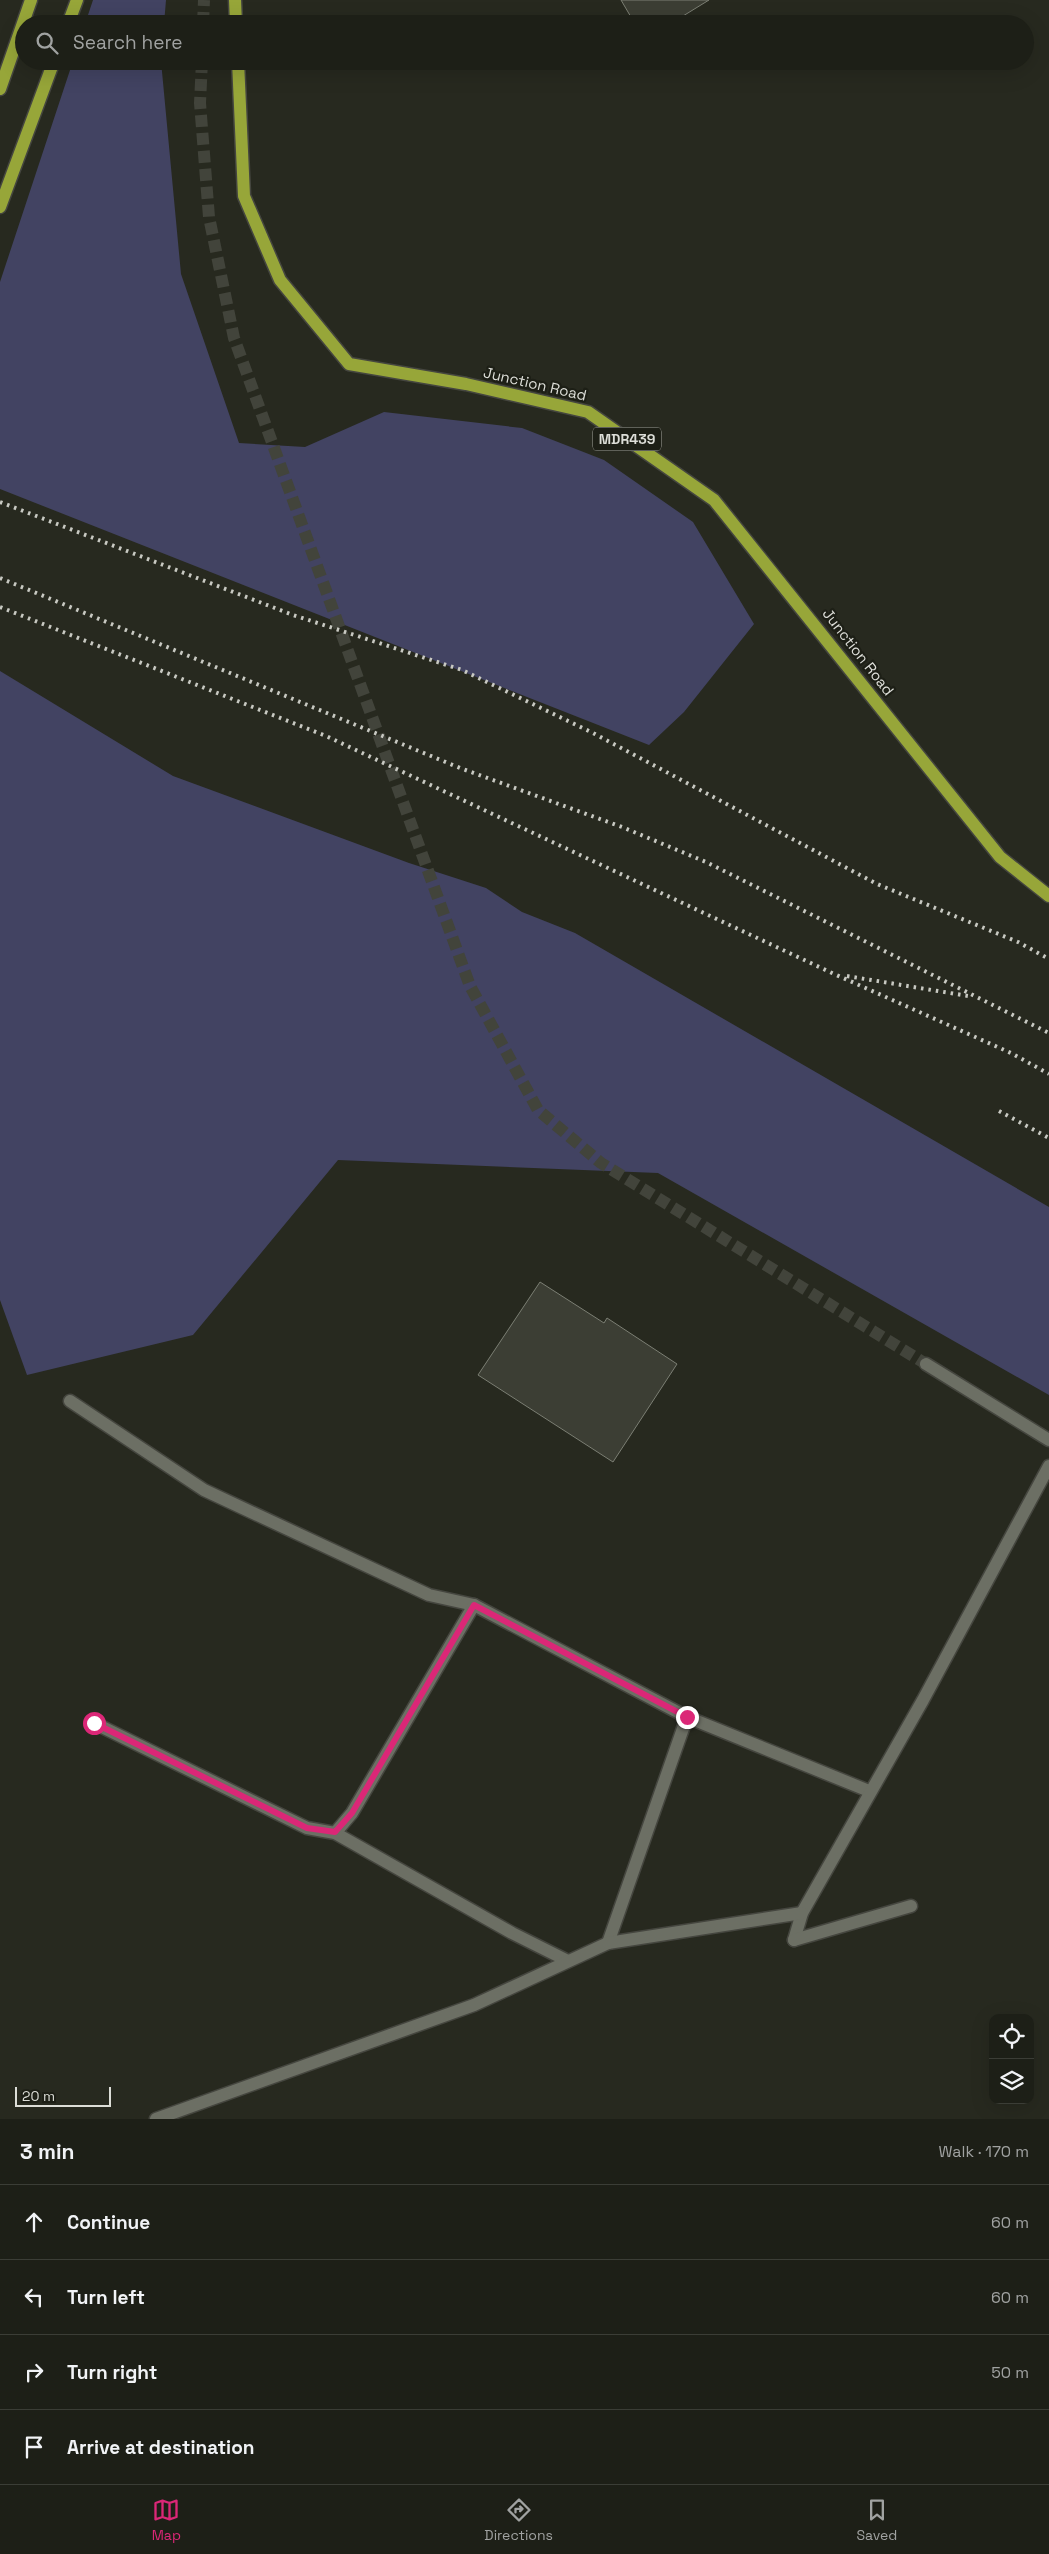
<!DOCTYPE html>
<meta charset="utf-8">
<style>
:root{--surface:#1d1f17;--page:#252720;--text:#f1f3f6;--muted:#a0a2a1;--line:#3b3d36;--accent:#db2777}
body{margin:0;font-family:"Space Grotesk",sans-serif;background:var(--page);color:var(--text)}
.controls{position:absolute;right:15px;bottom:15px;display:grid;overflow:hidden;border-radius:10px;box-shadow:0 5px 20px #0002}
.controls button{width:45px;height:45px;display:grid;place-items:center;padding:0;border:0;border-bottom:1px solid var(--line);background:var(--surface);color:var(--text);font:25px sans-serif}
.scale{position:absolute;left:15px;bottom:12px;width:96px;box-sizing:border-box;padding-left:5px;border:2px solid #dcddd7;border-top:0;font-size:14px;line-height:18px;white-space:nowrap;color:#dcddd7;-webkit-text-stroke:4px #1d1f16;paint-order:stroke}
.stop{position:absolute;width:15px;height:15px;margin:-11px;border:4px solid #db2777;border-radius:50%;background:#fff}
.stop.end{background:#db2777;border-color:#fff;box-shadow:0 1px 5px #0008}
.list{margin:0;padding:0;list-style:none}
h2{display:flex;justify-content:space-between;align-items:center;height:65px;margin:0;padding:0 20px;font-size:21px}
h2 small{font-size:16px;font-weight:400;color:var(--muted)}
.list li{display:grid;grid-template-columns:32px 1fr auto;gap:15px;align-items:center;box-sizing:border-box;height:75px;padding:0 20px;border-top:1px solid var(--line)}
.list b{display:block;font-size:19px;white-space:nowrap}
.list em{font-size:16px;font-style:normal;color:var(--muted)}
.icon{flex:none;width:28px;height:28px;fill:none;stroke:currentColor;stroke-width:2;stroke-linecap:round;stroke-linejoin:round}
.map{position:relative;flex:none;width:1049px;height:2119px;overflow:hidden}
.search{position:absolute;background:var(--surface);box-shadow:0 5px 20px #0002;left:15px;right:15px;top:15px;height:55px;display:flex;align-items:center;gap:12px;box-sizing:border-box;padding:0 18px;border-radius:28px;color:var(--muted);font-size:19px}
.sheet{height:365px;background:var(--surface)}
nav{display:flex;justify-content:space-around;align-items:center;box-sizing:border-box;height:70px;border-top:1px solid var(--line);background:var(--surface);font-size:14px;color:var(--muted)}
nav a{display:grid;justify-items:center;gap:2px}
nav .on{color:var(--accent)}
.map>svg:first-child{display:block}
.green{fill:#424362}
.building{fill:#3c3e34;stroke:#7c7f74}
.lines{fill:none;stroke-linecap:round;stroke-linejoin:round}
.secondary-tunnel{stroke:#42443b;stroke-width:12;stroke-dasharray:12 6;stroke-linecap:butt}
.minor-casing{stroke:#45463f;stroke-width:15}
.secondary-casing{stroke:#45463f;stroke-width:15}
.primary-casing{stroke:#45463f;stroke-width:15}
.minor{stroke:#6c6f64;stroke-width:12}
.secondary{stroke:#6c6f64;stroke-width:12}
.primary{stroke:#97a639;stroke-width:12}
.rail{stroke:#c8c9c2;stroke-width:4;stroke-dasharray:2.5 5;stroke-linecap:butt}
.route{stroke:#db2777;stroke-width:6}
.labels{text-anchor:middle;stroke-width:4.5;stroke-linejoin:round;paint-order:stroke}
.shield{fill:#1d1f16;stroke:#a3a49d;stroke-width:1}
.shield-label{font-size:14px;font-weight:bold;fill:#dcddd7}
.street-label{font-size:15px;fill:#dcddd7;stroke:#1d1f16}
</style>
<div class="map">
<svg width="1049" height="2119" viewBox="0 0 1049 2119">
<rect width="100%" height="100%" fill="#27291f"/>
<!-- green -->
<g class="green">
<path d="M93 0H166L164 24H85Z"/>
<path d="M73 61H161L181 274 239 443 305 447 384 412 522 428 604 460 693 522 754 624 684 712 649 745 0 489V282Z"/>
<path d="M0 671 173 776 409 863 486 888 522 912 575 933 1049 1207V1395L658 1173 338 1160 193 1335 27 1375 0 1300Z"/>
</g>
<!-- building -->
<g class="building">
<path d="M621 0H709L670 24H635Z"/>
<path d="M540 1282 604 1323 607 1318 677 1364 613 1462 478 1375Z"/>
</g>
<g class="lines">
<!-- secondary-tunnel -->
<g class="secondary-tunnel">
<path d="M203 24 204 0"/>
<path d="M202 61 200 103 209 217 234 338 470 986 538 1110 601 1163 926 1364"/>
</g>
<defs>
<g id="minor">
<path d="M70 1401 204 1490 429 1595 474 1605 687 1717 608 1943"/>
<path d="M687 1717 869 1791"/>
<path d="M94 1723 307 1828 335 1833 512 1933 568 1961"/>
<path d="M335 1833 352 1813 474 1605"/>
<path d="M794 1940 802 1913 923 1700 1049 1466"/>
<path d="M794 1940 911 1906"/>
<path d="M156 2119 474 2005 608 1943 802 1913"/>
</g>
<path id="secondary" d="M926 1364 1049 1440"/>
<g id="primary">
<path d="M235 0 236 24"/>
<path d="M68 24 77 0"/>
<path d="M238 61 244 196 280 280 349 364 466 384 588 412 714 500 1000 857 1049 896"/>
<path d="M0 89 31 0"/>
<path d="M0 207 54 61"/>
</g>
</defs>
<!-- minor casing -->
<use href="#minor" class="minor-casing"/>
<!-- secondary casing -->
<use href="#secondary" class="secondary-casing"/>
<!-- primary casing -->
<use href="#primary" class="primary-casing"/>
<!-- minor -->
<use href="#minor" class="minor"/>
<!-- secondary -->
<use href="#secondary" class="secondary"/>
<!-- primary -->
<use href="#primary" class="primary"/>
<!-- rail -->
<g class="rail">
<path d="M0 502 293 615 462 670 593 733 877 884 1018 942 1049 959"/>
<path d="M0 578 460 768 622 827 706 862 1049 1033"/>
<path d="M0 607 326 736 832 973 1011 1053 1049 1074"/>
<path d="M847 976 968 996"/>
<path d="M999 1111 1049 1138"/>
</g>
</g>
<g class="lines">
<!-- route -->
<path class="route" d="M94 1723 307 1828 335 1832 352 1813 474 1605 687 1717"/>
</g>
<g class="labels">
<!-- shield labels -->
<rect class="shield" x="593" y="427.5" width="68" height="23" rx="4"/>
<g class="shield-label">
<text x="627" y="444">MDR439</text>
</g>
<!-- street labels -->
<g class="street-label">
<text transform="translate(535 384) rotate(13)" y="5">Junction Road</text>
<text transform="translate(858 652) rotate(52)" y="5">Junction Road</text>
</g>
</g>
</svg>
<div class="controls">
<button><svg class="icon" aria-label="locate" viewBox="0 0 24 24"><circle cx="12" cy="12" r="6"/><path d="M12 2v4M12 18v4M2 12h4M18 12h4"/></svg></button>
<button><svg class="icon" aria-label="layers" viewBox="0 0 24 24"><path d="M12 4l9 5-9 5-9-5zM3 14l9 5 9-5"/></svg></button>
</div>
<div class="scale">20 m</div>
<div class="stop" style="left:94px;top:1723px"></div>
<div class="stop end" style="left:687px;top:1717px"></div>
<div class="search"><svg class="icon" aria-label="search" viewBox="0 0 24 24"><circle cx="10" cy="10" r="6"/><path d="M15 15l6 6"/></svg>Search here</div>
</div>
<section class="sheet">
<h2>3 min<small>Walk · 170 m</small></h2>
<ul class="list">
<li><svg class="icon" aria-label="ahead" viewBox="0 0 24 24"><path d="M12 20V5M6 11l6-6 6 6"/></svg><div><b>Continue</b></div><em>60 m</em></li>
<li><svg class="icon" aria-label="left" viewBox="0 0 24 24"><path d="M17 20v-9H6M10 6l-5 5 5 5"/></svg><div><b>Turn left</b></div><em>60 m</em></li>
<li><svg class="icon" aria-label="right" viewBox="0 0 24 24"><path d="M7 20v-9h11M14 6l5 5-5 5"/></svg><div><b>Turn right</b></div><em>50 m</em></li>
<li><svg class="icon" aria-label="arrive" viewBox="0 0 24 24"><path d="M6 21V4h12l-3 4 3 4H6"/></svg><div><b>Arrive at destination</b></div></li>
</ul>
</section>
<nav>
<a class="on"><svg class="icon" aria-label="map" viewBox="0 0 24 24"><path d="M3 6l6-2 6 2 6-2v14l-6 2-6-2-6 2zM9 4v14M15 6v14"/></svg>Map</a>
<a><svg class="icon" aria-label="directions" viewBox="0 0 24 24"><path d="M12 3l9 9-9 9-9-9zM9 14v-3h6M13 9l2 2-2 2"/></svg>Directions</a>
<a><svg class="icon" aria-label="saved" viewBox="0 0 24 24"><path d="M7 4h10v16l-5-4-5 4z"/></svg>Saved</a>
</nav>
